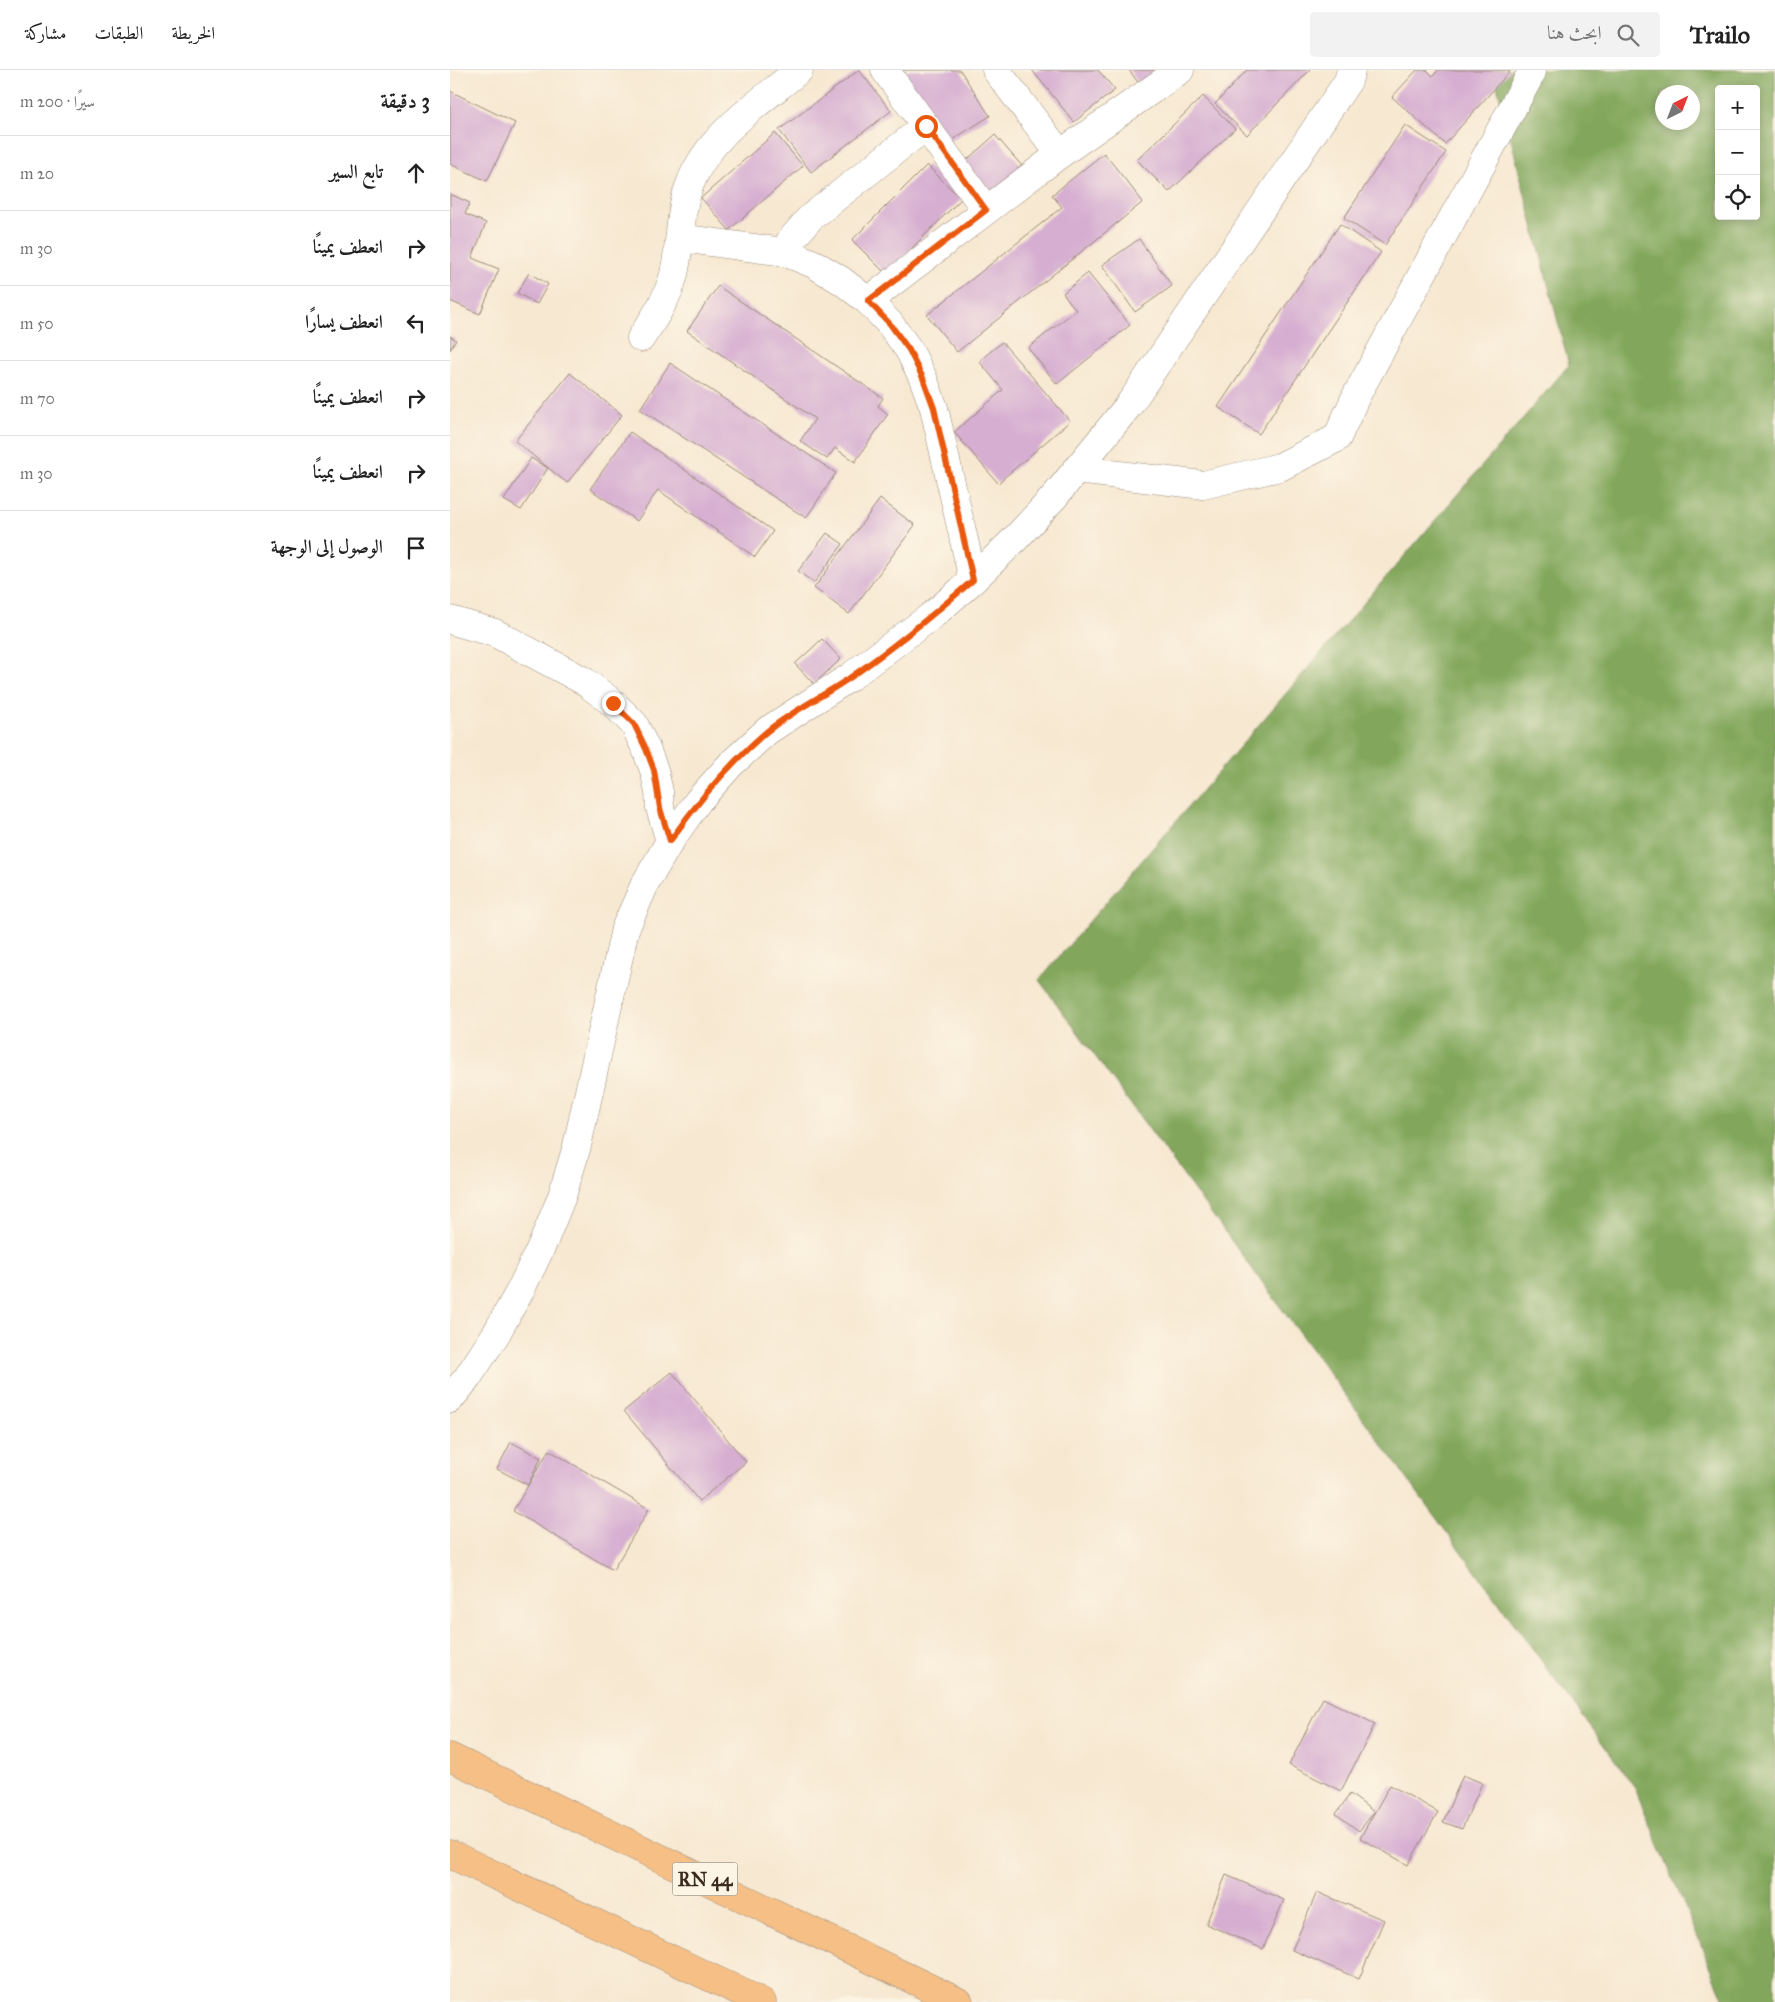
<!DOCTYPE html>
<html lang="ar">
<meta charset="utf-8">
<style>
:root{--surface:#fff;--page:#f2f2f2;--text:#222;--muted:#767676;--line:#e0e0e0}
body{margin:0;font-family:"IM FELL Great Primer",Amiri,serif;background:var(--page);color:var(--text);direction:rtl}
.controls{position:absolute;right:15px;top:15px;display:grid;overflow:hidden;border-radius:5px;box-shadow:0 2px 12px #0003}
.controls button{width:45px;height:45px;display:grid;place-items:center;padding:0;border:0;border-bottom:1px solid var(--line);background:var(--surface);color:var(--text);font:25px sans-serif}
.compass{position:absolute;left:1205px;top:15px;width:45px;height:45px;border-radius:50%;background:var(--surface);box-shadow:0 2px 12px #0003;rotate:42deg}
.stop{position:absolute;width:15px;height:15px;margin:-11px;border:4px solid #ea580c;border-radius:50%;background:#fff}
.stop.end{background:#ea580c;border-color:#fff;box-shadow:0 1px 5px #0008}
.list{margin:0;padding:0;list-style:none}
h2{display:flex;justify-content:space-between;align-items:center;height:65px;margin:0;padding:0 20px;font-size:21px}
h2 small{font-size:16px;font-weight:400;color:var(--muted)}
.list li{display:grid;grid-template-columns:32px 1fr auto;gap:15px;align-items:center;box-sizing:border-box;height:75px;padding:0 20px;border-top:1px solid var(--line)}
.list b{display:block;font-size:19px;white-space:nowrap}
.list em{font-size:16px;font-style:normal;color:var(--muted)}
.icon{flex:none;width:28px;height:28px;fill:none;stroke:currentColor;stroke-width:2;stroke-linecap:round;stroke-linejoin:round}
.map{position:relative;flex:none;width:1325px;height:1932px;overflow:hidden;direction:ltr}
header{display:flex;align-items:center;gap:30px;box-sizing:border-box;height:70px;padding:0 25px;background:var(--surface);border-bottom:1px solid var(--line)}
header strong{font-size:24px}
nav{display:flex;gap:28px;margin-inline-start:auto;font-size:18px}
.search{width:350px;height:45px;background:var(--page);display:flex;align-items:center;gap:12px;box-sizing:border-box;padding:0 18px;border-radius:5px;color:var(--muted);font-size:19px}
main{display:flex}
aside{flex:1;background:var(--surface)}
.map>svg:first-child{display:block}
.forest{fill:#82a75c;stroke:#5e683d;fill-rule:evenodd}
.building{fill:#d6aed1}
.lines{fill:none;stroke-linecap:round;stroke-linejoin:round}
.street-casing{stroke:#998978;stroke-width:29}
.highway-casing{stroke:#998978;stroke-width:29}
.street{stroke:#fff;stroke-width:28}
.highway{stroke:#f5bf86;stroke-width:28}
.route{stroke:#ea580c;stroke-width:6}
.labels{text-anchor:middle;stroke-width:4.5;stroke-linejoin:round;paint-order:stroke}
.shield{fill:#fcf5e5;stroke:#75675a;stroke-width:1}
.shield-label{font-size:19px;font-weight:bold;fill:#3b2a1e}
</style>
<header>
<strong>Trailo</strong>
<div class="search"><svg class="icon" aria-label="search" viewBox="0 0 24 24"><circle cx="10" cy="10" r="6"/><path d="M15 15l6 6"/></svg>ابحث هنا</div>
<nav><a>الخريطة</a><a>الطبقات</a><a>مشاركة</a></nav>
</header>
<main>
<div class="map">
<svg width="1325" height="1932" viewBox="0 0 1325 1932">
<rect width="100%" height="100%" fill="#fcf5e5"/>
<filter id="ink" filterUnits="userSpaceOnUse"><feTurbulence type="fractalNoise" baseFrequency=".02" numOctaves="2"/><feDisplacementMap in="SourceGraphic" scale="10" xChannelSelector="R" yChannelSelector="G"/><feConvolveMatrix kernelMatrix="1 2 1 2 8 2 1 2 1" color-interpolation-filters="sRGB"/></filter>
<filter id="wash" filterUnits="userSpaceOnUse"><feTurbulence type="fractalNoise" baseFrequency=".0096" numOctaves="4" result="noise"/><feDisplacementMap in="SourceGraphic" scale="20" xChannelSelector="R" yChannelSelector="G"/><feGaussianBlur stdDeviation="1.12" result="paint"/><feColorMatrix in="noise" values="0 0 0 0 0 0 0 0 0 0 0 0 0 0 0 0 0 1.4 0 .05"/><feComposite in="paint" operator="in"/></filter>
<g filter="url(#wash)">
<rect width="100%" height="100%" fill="#f7e8d1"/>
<!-- forest -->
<path class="forest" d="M1043 0H1325V1932H1275L1184 1716 589 910 1119 295ZM1269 19H1306V146H1269ZM1212 22H1242V52H1212Z"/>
<g id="blocks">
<!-- building -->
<g class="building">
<path d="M409 0 441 41 361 102 329 60Z"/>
<path d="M450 0H510L540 46 497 73Z"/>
<path d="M582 0H648L665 20 624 52Z"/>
<path d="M679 0H717L693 19Z"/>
<path d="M797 0H860L797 65 765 34Z"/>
<path d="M967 0H977L983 6 988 0H1061L995 74 942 27Z"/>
<path d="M0 21 65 53 37 111 0 94Z"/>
<path d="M753 26 785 59 719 122 687 90Z"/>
<path d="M955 55 996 82 935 175 894 148Z"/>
<path d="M325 63 353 96 279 160 251 128Z"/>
<path d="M545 65 578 103 544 131 512 94Z"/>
<path d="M654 83 693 132 507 282 477 245 612 137 602 125Z"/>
<path d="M477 95 511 129 436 204 402 170Z"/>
<path d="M0 124 20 133 15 144 36 153 22 188 49 199 30 244 0 231Z"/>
<path d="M890 154 931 182 809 364 768 337Z"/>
<path d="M689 169 722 216 685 242 652 195Z"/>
<path d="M79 203 98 214 87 234 67 223Z"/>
<path d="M638 203 680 255 607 314 578 278 626 240 613 223Z"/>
<path d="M268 216 433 328 428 336 438 344 405 392 385 378 377 389 350 371 365 349 237 261Z"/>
<path d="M0 266 6 270 0 280Z"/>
<path d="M552 272 620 351 548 413 504 362 553 320 529 291Z"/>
<path d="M220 293 386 403 356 448 190 339Z"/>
<path d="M120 303 172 345 117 413 65 371Z"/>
<path d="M180 362 323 461 305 487 208 420 187 451 140 419Z"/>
<path d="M81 388 98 398 71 440 54 430Z"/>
<path d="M430 429 465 455 399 544 364 518Z"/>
<path d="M377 463 393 474 364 513 348 501Z"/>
<path d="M372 569 391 589 364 614 345 594Z"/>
<path d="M222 1302 296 1392 249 1431 174 1341Z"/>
<path d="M61 1372 91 1388 78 1415 47 1399Z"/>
<path d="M99 1380 199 1439 163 1500 63 1441Z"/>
<path d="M873 1628 925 1654 891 1721 839 1695Z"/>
<path d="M1013 1705 1032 1713 1012 1759 993 1752Z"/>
<path d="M940 1715 988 1742 958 1795 910 1768Z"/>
<path d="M900 1724 924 1742 909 1761 886 1744Z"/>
<path d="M776 1805 834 1830 813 1879 756 1854Z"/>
<path d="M867 1822 934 1850 909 1909 842 1880Z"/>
</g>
</g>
</g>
<g filter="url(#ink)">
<use href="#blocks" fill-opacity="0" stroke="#998978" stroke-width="1"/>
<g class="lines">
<defs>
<g id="street">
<path d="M435 0 536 140"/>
<path d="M546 0 610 84"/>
<path d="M230 168 334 182 364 194 392 211 418 231 440 254 459 280 473 308 484 338 523 510"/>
<path d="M334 182 341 170 360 148 476 56"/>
<path d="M418 231 610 84 730 0"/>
<path d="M191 268C205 247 218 228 224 204 231 174 229 142 240 114 259 64 310 33 349 0"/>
<path d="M627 400 753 415 830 397 887 368 906 326 1082 2"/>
<path d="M0 550 45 563 134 611 163 633 184 654 196 679 204 700 209 722 210 738 220 771"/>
<path d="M0 1329 18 1307 46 1264 71 1219 93 1173 112 1126 127 1076 175 859 195 814 220 771 248 731 281 694 317 661 400 607 484 544 523 510 565 469 605 426 679 335 898 11 901 0"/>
</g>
<g id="highway">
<path d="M0 1687 509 1932"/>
<path d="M0 1784 312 1932"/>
</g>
</defs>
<!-- street casing -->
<use href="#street" class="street-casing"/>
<!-- highway casing -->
<use href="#highway" class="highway-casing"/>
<!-- street -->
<use href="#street" class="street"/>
<!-- highway -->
<use href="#highway" class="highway"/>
</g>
</g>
<g class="lines" filter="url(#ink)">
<!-- route -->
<path class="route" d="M163 633 184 654 196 679 204 700 210 738 220 771C248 731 278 695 315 663 339 643 375 625 401 607 444 577 484 544 523 510L484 338 473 308 459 280 440 254 418 231 536 140 476 56"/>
</g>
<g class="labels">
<!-- shield labels -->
<rect class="shield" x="222.5" y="1792.5" width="65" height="33" rx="4"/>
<g class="shield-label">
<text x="255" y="1816">RN 44</text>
</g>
</g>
</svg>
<div class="controls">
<button>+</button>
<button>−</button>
<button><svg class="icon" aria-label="locate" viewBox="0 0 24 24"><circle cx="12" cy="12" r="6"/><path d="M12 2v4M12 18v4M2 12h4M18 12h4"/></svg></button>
</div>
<svg class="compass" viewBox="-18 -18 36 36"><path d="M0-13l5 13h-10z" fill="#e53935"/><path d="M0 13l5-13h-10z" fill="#767676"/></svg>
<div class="stop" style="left:476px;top:56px"></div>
<div class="stop end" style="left:163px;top:633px"></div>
</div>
<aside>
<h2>3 دقيقة<small>سيرًا · 200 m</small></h2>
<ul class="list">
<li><svg class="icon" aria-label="ahead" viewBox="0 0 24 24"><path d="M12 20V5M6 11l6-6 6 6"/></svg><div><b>تابع السير</b></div><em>20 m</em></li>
<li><svg class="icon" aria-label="right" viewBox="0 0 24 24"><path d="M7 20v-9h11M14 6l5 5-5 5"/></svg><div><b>انعطف يمينًا</b></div><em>30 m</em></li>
<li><svg class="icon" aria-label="left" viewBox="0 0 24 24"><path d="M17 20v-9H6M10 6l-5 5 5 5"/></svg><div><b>انعطف يسارًا</b></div><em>50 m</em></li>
<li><svg class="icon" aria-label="right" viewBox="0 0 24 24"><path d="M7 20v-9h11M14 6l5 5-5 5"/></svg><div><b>انعطف يمينًا</b></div><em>70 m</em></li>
<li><svg class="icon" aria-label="right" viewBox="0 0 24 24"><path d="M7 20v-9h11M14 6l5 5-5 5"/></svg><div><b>انعطف يمينًا</b></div><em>30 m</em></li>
<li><svg class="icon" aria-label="arrive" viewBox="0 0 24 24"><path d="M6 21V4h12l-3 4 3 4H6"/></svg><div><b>الوصول إلى الوجهة</b></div></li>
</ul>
</aside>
</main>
